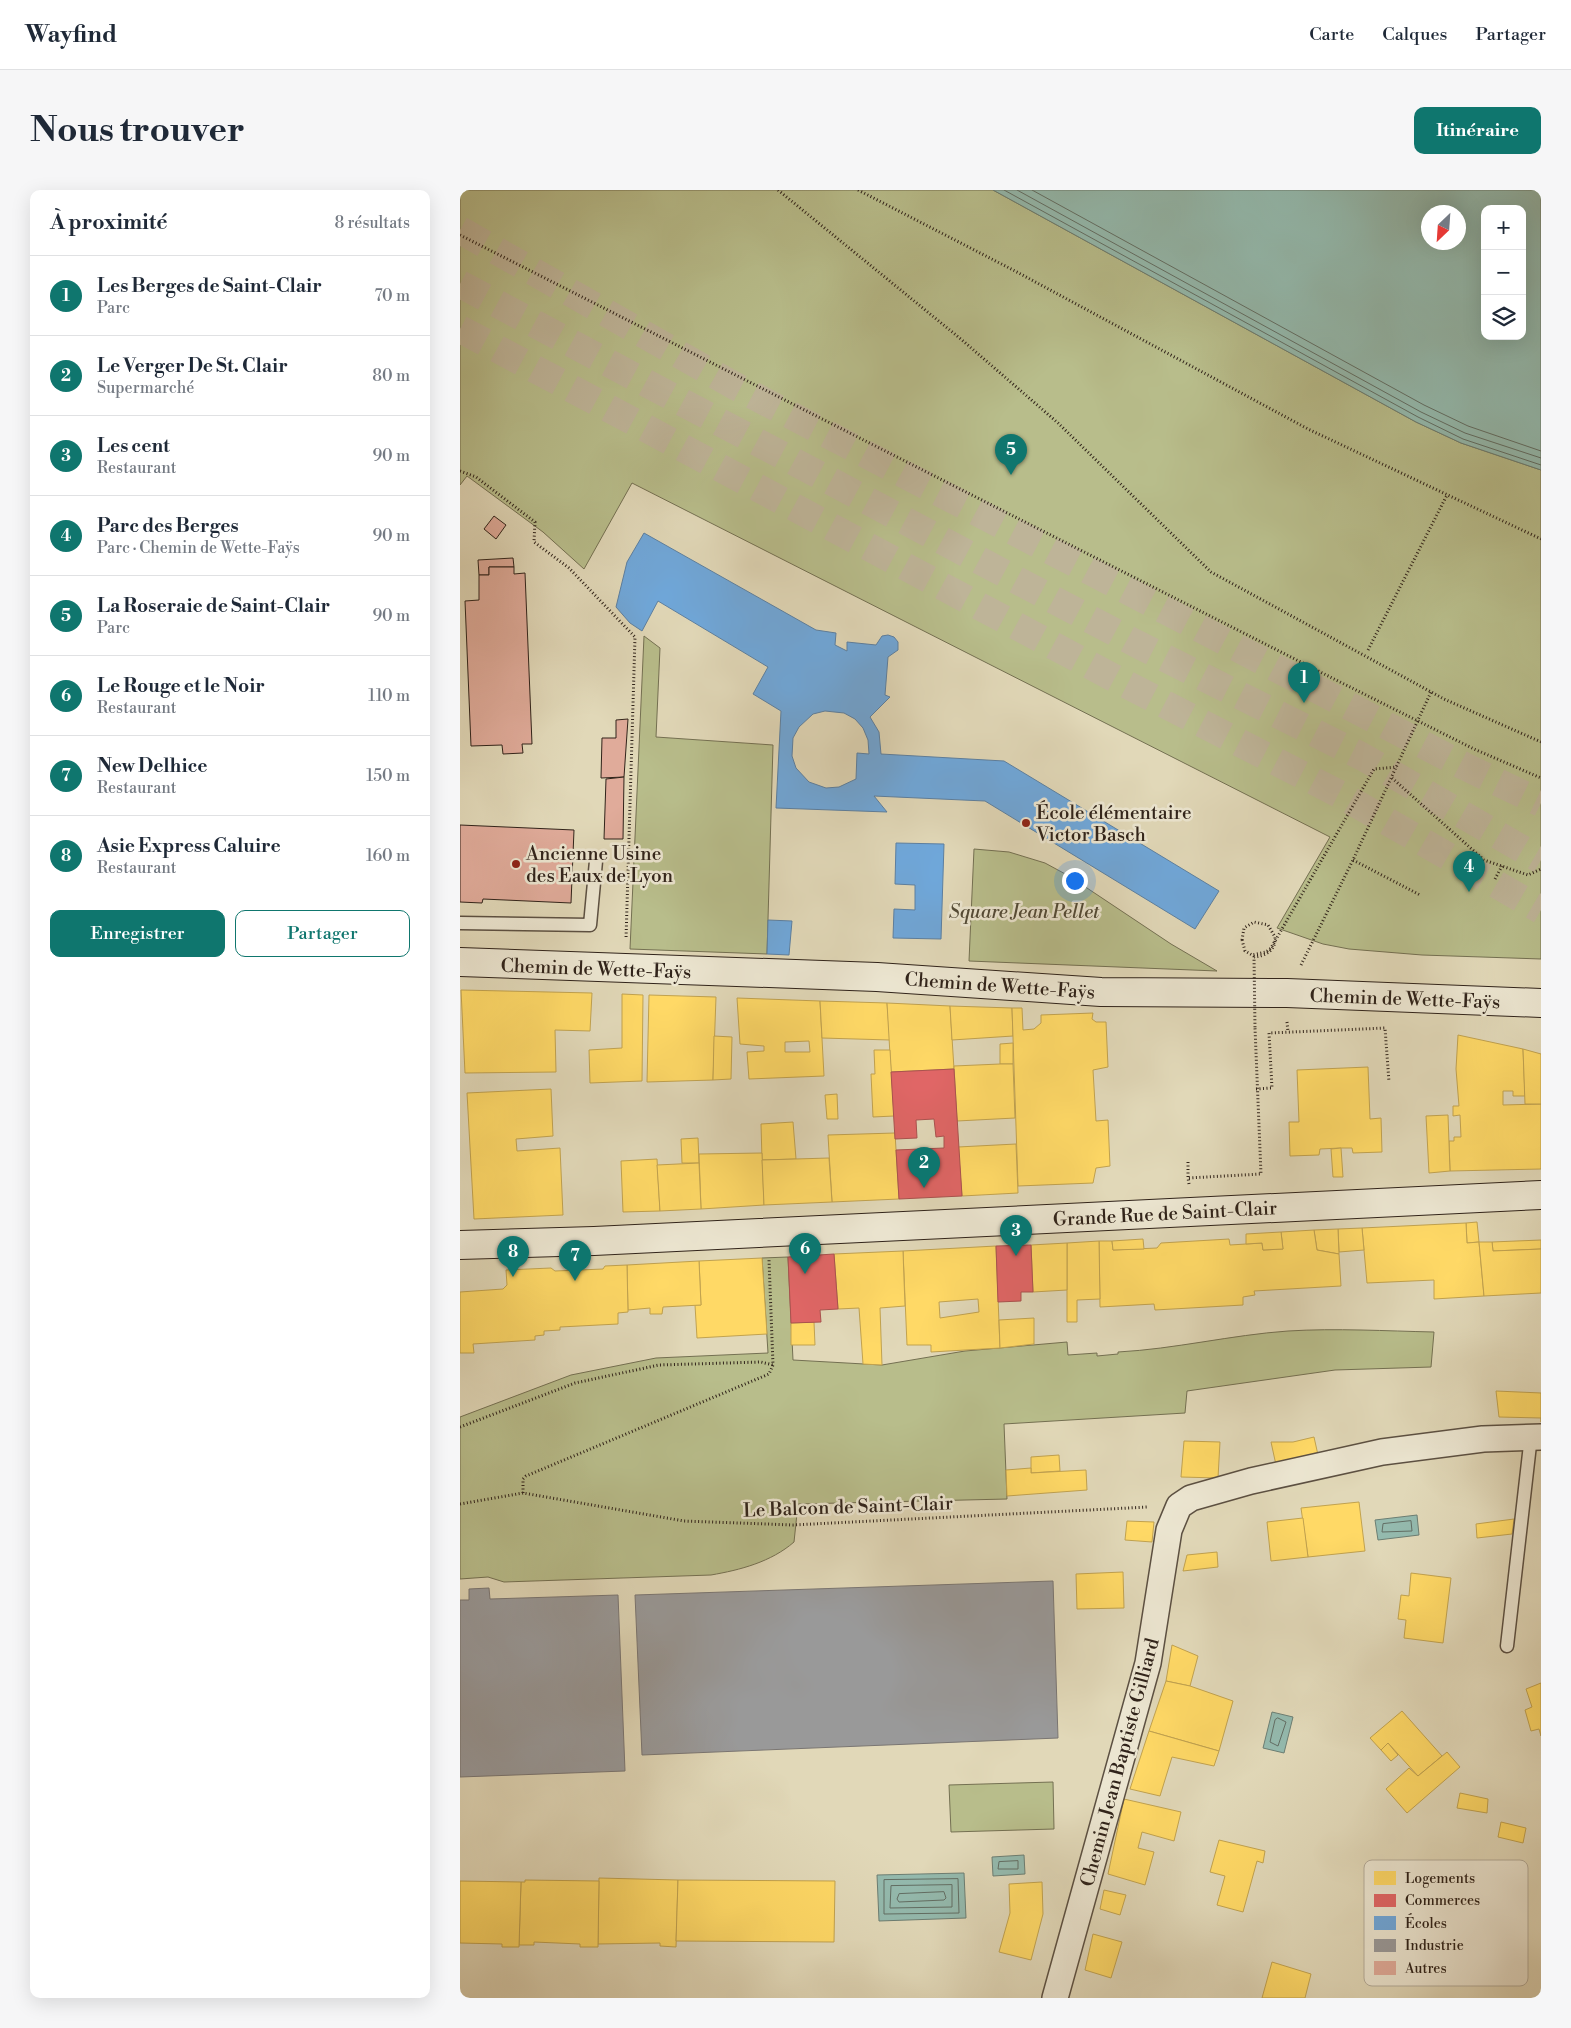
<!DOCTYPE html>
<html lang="fr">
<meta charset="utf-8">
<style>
:root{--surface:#fff;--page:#f6f6f7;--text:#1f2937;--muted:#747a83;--line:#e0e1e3;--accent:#0f766e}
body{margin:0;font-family:"Libre Bodoni",serif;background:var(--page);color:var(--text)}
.controls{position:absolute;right:15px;top:15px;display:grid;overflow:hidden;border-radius:10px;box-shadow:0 5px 20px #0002}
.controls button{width:45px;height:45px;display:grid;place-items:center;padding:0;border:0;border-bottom:1px solid var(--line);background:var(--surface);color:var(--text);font:25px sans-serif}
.compass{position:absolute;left:961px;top:15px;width:45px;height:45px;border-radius:50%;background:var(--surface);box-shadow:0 5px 20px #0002;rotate:205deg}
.you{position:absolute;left:614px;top:690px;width:18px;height:18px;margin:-12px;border:4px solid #fff;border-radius:50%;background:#1a73e8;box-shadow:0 0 0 8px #1a73e833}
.badge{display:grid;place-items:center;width:32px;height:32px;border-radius:50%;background:var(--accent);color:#fff;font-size:16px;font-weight:700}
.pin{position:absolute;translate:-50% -41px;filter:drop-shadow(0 1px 2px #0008)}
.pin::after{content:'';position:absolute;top:26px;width:18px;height:15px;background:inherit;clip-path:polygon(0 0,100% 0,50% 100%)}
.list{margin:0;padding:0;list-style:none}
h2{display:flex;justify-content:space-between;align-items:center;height:65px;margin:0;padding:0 20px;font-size:21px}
h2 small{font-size:16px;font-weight:400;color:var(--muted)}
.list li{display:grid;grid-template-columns:32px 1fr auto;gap:15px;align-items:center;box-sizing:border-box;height:80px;padding:0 20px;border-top:1px solid var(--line)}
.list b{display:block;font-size:19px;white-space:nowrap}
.list p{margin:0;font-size:16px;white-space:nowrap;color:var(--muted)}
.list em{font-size:16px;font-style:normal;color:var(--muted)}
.actions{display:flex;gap:10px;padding:15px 20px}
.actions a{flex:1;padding:11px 0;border:1px solid var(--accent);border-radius:10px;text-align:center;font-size:18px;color:var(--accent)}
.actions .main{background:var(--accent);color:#fff}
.icon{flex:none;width:28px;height:28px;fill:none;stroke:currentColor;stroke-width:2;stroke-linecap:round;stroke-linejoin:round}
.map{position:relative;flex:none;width:1081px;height:1808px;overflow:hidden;border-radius:10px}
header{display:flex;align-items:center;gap:30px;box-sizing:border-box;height:70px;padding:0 25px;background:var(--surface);border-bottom:1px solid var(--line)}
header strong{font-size:24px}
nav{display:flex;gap:28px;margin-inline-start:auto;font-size:18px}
.intro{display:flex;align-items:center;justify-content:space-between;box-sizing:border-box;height:120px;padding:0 30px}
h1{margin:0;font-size:35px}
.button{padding:12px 22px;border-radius:10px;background:var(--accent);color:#fff;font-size:18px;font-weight:700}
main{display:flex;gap:30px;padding:0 30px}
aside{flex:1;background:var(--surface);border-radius:10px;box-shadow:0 5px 20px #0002}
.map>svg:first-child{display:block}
.green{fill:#b8bd8b;stroke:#747052}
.water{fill:#94baae;stroke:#6c7e73;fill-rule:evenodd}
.homes{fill:#ffd966;stroke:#c1a24f;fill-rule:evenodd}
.shops{fill:#e06666;stroke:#ab524f}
.schools{fill:#6fa8dc;stroke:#5c80a2;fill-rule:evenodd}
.industry{fill:#999;stroke:#7a7673}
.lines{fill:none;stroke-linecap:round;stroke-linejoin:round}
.shore{stroke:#626e64;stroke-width:1}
.building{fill:#e0ab9a;stroke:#30231a}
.trunk-tunnel{stroke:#beb498;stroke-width:28;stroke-dasharray:28 14;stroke-linecap:butt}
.service-casing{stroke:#5c5042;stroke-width:15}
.minor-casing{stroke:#5c5042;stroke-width:28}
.secondary-casing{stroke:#30231a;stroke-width:30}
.path{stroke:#30231a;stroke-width:3;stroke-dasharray:1 2.5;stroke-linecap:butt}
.service{stroke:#ece6d1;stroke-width:12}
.minor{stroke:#ece6d1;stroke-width:25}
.secondary{stroke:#ece6d1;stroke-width:28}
.path-bridge{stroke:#30231a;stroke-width:3;stroke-dasharray:1 2.5;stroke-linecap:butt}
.poi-dot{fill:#8f2418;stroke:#ece6d1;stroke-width:2}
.labels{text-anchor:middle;stroke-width:5;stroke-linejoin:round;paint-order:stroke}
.poi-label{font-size:19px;fill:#30231a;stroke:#ece6d1;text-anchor:start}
.park-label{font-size:19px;font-style:italic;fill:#524a36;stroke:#ece6d1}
.street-label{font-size:19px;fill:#30231a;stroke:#ece6d1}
.key{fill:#ece6d1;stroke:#b4ac9a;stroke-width:1}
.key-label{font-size:14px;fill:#30231a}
</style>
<header>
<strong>Wayfind</strong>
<nav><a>Carte</a><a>Calques</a><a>Partager</a></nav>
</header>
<div class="intro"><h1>Nous trouver</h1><a class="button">Itinéraire</a></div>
<main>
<aside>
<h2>À proximité<small>8 résultats</small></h2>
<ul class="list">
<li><span class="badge">1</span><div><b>Les Berges de Saint-Clair</b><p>Parc</p></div><em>70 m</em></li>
<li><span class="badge">2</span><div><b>Le Verger De St. Clair</b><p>Supermarché</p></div><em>80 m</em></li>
<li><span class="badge">3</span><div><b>Les cent</b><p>Restaurant</p></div><em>90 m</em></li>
<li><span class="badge">4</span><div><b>Parc des Berges</b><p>Parc · Chemin de Wette-Faÿs</p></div><em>90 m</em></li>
<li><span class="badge">5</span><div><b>La Roseraie de Saint-Clair</b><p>Parc</p></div><em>90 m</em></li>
<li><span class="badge">6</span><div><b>Le Rouge et le Noir</b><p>Restaurant</p></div><em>110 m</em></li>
<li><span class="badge">7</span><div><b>New Delhice</b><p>Restaurant</p></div><em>150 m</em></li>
<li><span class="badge">8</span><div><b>Asie Express Caluire</b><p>Restaurant</p></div><em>160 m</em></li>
</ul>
<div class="actions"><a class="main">Enregistrer</a><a>Partager</a></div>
</aside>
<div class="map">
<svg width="1081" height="1808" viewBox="0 0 1081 1808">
<rect width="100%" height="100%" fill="#e1d8b8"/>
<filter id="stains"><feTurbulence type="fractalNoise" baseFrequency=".004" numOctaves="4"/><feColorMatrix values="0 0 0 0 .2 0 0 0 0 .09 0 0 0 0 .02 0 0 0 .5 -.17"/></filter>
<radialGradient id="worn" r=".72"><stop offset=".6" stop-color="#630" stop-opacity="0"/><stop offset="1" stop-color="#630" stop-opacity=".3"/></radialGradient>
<!-- green -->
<g class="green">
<path d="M0 0H533L956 232 1001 253 1081 280V769L962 765 889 759 863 754 817 738 870 647 172 293 124 379 83 342 7 286 0 295Z"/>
<path d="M184 446 200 458 196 547 313 555 307 764 170 759Z"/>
<path d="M514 659 549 662 585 673 609 686 711 754 757 781 509 771Z"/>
<path d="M328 1067 333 1170 422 1175 505 1161 607 1152 608 1165 637 1163V1166L658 1164V1162C715 1159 771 1145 828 1141 876 1138 926 1141 974 1142L971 1177 875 1180 727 1201 725 1223 544 1234 547 1309 338 1314 334 1352C311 1372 280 1380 251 1385L44 1392 28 1387 0 1389V1227L111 1185 196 1168 308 1163 302 1068Z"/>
<path d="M593 1592 594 1639 491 1642 489 1595Z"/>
</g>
<!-- water -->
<g class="water">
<path d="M533 0H1081V280L1001 253 956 232ZM1025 19H1062V146H1025ZM998 22V52H968V22Z"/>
<path d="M957 1325 959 1345 918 1350 915 1330Z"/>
<path d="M812 1522 833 1527 824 1563 803 1558Z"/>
<path d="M564 1665 565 1684 533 1686 532 1667Z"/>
<path d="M504 1683 506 1728 419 1731 417 1685Z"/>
</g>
<!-- homes -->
<g class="homes">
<path d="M1 800 132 803 130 841 95 840 96 882 5 883Z"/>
<path d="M162 804 183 805 182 891 130 893 129 860 162 858Z"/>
<path d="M189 805 256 807 253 890 187 892Z"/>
<path d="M277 808 360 811 364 886 289 889 287 862 304 861V856L280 854ZM349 851 350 862H325V852Z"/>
<path d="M360 811 427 813 430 850 362 848Z"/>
<path d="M427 813 490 816 494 879 431 882Z"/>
<path d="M490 816 552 818 553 846 492 850Z"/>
<path d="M552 818H562L563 840 574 839 581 833V825L633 823 632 829 636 832H646L648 877 633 880 636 931 648 930 650 976 636 978 633 993 558 996Z"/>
<path d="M998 845 1063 859 1065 906H1053V901H1043V915L1081 914V979L990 981 989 951H994V947H1001L1000 925 993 926V916H999L996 879Z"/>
<path d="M254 846 272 847 271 889 253 890Z"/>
<path d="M553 853V874H540V854Z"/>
<path d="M1063 859 1081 864V914H1065Z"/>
<path d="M414 860H430L434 926 413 927 411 884H415Z"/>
<path d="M540 874H553L555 928 497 931 494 876Z"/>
<path d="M908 877 910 929 921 928 922 962 893 963 892 958H881L860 959 859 965 830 966 829 932H839L837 880Z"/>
<path d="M91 899 93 946 56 949 57 961 100 958 103 1025 14 1029 7 903Z"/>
<path d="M377 904 378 929H367L365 905Z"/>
<path d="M988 925 990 981 969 983 966 926Z"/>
<path d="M333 932 336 969 302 970 301 934Z"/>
<path d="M435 943 439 1009 372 1012 368 945Z"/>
<path d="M238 948 239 973H222L221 949Z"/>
<path d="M556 954 558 1003 502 1006 498 957Z"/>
<path d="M881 958 883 987H873L871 959Z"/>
<path d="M302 963 304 1015 241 1019 239 964Z"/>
<path d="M369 968 372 1012 304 1015 302 970Z"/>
<path d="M197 969 200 1021 163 1022 161 971Z"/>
<path d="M239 973 241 1019 200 1021 197 975Z"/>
<path d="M1017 1032 1019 1052 1007 1053 1006 1033Z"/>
<path d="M1006 1033 1007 1053 1019 1052 1024 1106 974 1109V1090L907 1093 902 1038Z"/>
<path d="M902 1038 904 1060 879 1062 878 1039Z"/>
<path d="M878 1039 879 1064 857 1060 854 1040Z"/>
<path d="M854 1040 857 1060 879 1064 881 1096 794 1101 795 1105 783 1107V1115L695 1120 694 1114 640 1117 639 1051H652L653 1060 697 1058 701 1053 769 1049 770 1055 802 1053 803 1060 823 1059 821 1042Z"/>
<path d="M821 1042 823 1059 803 1060 802 1053 786 1054V1044Z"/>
<path d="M683 1049 684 1059 653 1060 652 1051Z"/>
<path d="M1081 1050V1059L1033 1061 1032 1052Z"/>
<path d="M639 1051 640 1109 617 1110V1132H607V1053Z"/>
<path d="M1019 1052H1032L1033 1061 1081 1059V1103L1024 1106Z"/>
<path d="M607 1053V1100L573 1102 571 1055Z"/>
<path d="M536 1056 540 1158 471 1162V1155H447L443 1061ZM518 1109 519 1122 480 1128 479 1112Z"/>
<path d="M443 1061 445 1116 420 1118 422 1175 403 1174 399 1118 378 1119 374 1064Z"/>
<path d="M302 1068 307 1144 237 1148 235 1115H241L239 1071Z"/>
<path d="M239 1071 241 1115 203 1117 202 1124H190V1118L168 1120 167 1075Z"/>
<path d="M167 1075 168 1122 158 1123V1134L100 1137V1140L84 1141V1145L75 1146V1150L13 1154 14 1163H0V1102L43 1099 47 1095 46 1080 91 1078 95 1081 143 1079 145 1076Z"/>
<path d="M574 1128V1154L540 1158 539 1130Z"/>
<path d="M354 1132 355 1155H331V1133Z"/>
<path d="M1036 1201 1081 1203V1232V1228L1039 1227Z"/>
<path d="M854 1247 858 1265 816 1275 811 1252H833Z"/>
<path d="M724 1251 760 1252 758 1288 721 1287Z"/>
<path d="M599 1265 600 1281 571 1283V1267Z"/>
<path d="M571 1278V1283L626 1280 627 1300 547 1306 546 1280Z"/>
<path d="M899 1312 905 1361 848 1367 841 1318Z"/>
<path d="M843 1328 848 1367 811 1371 807 1332Z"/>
<path d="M1054 1329 1052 1344 1017 1348 1016 1334Z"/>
<path d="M667 1331 694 1332 692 1352 665 1350Z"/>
<path d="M757 1362 758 1377 723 1381 727 1365Z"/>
<path d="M663 1382 664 1418 617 1419 616 1384Z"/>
<path d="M951 1383 991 1388 983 1453 944 1448 946 1430 938 1429 941 1405 949 1406Z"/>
<path d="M712 1455 738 1466 730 1496 706 1491Z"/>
<path d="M706 1491 730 1496 773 1511 759 1561 689 1541Z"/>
<path d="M1081 1493V1546L1079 1539 1071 1541 1065 1520 1072 1517 1066 1499Z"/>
<path d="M942 1521 982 1566 958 1586 928 1553 921 1560 910 1548Z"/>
<path d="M689 1541 759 1561 754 1576 712 1567 700 1606 670 1599Z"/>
<path d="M928 1553 938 1565 931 1571 921 1560Z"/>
<path d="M987 1562 1000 1577 947 1623 926 1599 949 1578 958 1586Z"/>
<path d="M1000 1603 1028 1609 1027 1623 997 1618Z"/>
<path d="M664 1609 721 1622 714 1651 682 1642 678 1658 694 1662 685 1695 648 1684Z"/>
<path d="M1041 1632 1066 1638 1063 1653 1038 1647Z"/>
<path d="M759 1650 805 1661 803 1673 797 1671 783 1722 757 1715 765 1686 750 1682Z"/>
<path d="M139 1688 218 1690 216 1757 200 1756V1753L138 1754Z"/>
<path d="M65 1690 139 1691 138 1757H120V1754L74 1752V1755H59L61 1692H65Z"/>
<path d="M218 1690 375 1691 374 1752 216 1751Z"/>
<path d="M0 1691 61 1692 59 1757H42V1754L0 1753Z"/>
<path d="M582 1692 583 1724 571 1770 539 1762 550 1723 549 1694Z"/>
<path d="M644 1700 666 1705 660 1725 640 1719Z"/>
<path d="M633 1744 662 1752 651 1788 625 1780Z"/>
<path d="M812 1772 851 1784 845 1808H802Z"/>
</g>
<!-- shops -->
<g class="shops">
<path d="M494 879 502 1006 439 1009 436 960 484 958V946L476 947 474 929 456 930 457 948 435 949 431 882Z"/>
<path d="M571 1055 573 1102H561V1111L538 1112 536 1056Z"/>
<path d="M374 1064 378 1119 360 1120 361 1132 331 1133 328 1067Z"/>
</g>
<!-- schools -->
<g class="schools">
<path d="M184 343 356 440 376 443 375 455 387 461V452L416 455 422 446 428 445 434 447 438 452V460L428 467 425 505 430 507 410 527 419 542 421 564 544 571 759 701 735 739 525 611 414 606 427 622 316 618 321 521 293 504 308 477 198 411 182 441 170 433 156 417 167 372ZM365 521 384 523 395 529 403 538 408 550 409 564 397 563 396 589 379 597 366 598 349 592 336 578 332 566 333 548 339 537 353 524Z"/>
<path d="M436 653 484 654 481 749 433 748 434 719 455 720V695L435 694Z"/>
<path d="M308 730 332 731 329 765 307 764Z"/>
</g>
<!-- industry -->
<g class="industry">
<path d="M593 1391 598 1548 182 1565 175 1405Z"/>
<path d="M29 1398 30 1409 158 1405 165 1581 0 1587V1410H9V1399Z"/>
</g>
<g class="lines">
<!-- shore -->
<g class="shore">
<path d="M544 0 958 227 1003 249 1081 275"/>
<path d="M557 0 961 222 1005 243 1081 268"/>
<path d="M572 0 964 215 1008 236 1081 261"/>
<path d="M951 1331 952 1341 922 1342 923 1334Z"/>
<path d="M818 1528 826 1532 818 1556 810 1552 815 1530Z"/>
<path d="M558 1671V1679H538L539 1672Z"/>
<path d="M498 1689 499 1723 424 1724V1690Z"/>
<path d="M492 1695V1717L430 1718 431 1696Z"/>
<path d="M484 1702 486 1708 484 1710 439 1712 437 1709 439 1704Z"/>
</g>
</g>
<!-- building -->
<g class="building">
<path d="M34 326 46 335 36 349 24 339Z"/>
<path d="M53 368 54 377H29V385H19L18 370Z"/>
<path d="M29 377H54V384L65 383 72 554H62L63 563 43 564 42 555 11 556 5 411 19 410V385H29Z"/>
<path d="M168 529 164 587 141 588 142 548H156V530Z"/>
<path d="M164 587 163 649H144L146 589Z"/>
<path d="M0 635 114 640 111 713 23 709 22 713 0 712Z"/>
</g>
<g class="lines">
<!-- trunk-tunnel -->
<g class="trunk-tunnel">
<path d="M0 40 275 196 1004 576 1081 613"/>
<path d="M0 94 675 453 903 567 1081 670"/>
<path d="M0 139 656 489 883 606 1081 720"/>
</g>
<defs>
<g id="service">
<path d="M0 733 130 735 136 671"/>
<path d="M1047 1456 1071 1246"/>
</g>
<path id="minor" d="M595 1808 688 1473 709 1340 719 1316 731 1308 791 1291 922 1262 1023 1249 1081 1247"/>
<g id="secondary">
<path d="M0 772 417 787 641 802 827 803 1081 813"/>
<path d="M0 1055 134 1051 1081 1005"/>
</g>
</defs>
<!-- service casing -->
<use href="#service" class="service-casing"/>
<!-- minor casing -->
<use href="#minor" class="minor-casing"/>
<!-- secondary casing -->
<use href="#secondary" class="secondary-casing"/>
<!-- path -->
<g class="path">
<path d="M318 0 502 150 598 233 751 382 984 509 1081 552"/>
<path d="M398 0 555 81 848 239 1081 349"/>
<path d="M0 45 882 493 1014 559 1081 588"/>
<path d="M0 281 16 287 75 332 74 352 109 378 175 447 166 749"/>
<path d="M908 460 987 305"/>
<path d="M932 588 1024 670 1068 685 1081 679"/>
<path d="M893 670 960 705"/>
<path d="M1035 689 1042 676"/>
<path d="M782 750 785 761 792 765 806 762 811 758 914 579 937 577"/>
<path d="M841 775 893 670 971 502"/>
<path d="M827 832 828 842"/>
<path d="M796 899 812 898 809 843 925 838 929 892"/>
<path d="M728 972V988"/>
<path d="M729 994 728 988 801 984 795 838"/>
<path d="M0 1237 115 1193 199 1175 301 1172 313 1175"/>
<path d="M63 1303V1289L66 1286 309 1184 313 1175 309 1070"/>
<path d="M0 1314 63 1303 224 1331 333 1335 688 1317"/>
</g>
<!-- service -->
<use href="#service" class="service"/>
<!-- minor -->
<use href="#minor" class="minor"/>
<!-- secondary -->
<use href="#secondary" class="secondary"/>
<!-- path-bridge -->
<path class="path-bridge" d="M782 750 784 738 794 732 808 735 815 747C816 760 806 766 794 767L795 838"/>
</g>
<!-- markers -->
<g class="poi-dot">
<circle cx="566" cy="633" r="5"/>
<circle cx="56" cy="674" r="5"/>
</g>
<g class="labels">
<!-- poi labels -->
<g class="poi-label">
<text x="576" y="629">École élémentaire<tspan x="576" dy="22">Victor Basch</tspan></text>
<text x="66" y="670">Ancienne Usine<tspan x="66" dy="22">des Eaux de Lyon</tspan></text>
</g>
<!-- park labels -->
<g class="park-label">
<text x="564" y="728">Square Jean Pellet</text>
</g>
<!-- street labels -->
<g class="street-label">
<text transform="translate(136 778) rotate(2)" y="7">Chemin de Wette-Faÿs</text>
<text transform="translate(540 795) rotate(4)" y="7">Chemin de Wette-Faÿs</text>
<text transform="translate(945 808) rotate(2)" y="7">Chemin de Wette-Faÿs</text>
<text transform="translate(705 1023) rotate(-3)" y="7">Grande Rue de Saint-Clair</text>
<text transform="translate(388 1316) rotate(-2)" y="7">Le Balcon de Saint-Clair</text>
<text transform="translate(659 1572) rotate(-75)" y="7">Chemin Jean Baptiste Gilliard</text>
</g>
</g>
<!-- legend -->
<rect x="904" y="1670" width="164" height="126" rx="8" class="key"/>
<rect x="914" y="1681" width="22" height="14" fill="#ffd966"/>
<rect x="914" y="1704" width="22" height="13" fill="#e06666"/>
<rect x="914" y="1726" width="22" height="14" fill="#6fa8dc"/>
<rect x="914" y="1749" width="22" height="13" fill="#999"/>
<rect x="914" y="1771" width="22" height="14" fill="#e0ab9a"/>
<g class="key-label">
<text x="945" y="1693">Logements</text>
<text x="945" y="1715">Commerces</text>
<text x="945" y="1738">Écoles</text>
<text x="945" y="1760">Industrie</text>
<text x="945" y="1783">Autres</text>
</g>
<rect width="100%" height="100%" filter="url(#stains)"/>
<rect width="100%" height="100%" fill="url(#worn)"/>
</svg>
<div class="controls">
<button>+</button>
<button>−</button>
<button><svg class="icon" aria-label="layers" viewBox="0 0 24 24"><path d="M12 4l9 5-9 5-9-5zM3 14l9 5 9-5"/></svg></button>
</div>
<svg class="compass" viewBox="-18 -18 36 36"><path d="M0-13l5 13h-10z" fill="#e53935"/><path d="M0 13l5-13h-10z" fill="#747a83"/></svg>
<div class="you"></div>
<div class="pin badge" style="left:844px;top:513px">1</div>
<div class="pin badge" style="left:464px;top:998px">2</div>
<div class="pin badge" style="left:556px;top:1066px">3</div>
<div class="pin badge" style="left:1009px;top:702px">4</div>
<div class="pin badge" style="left:551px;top:285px">5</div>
<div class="pin badge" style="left:345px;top:1084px">6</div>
<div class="pin badge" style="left:115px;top:1091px">7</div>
<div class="pin badge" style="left:53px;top:1087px">8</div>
</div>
</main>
